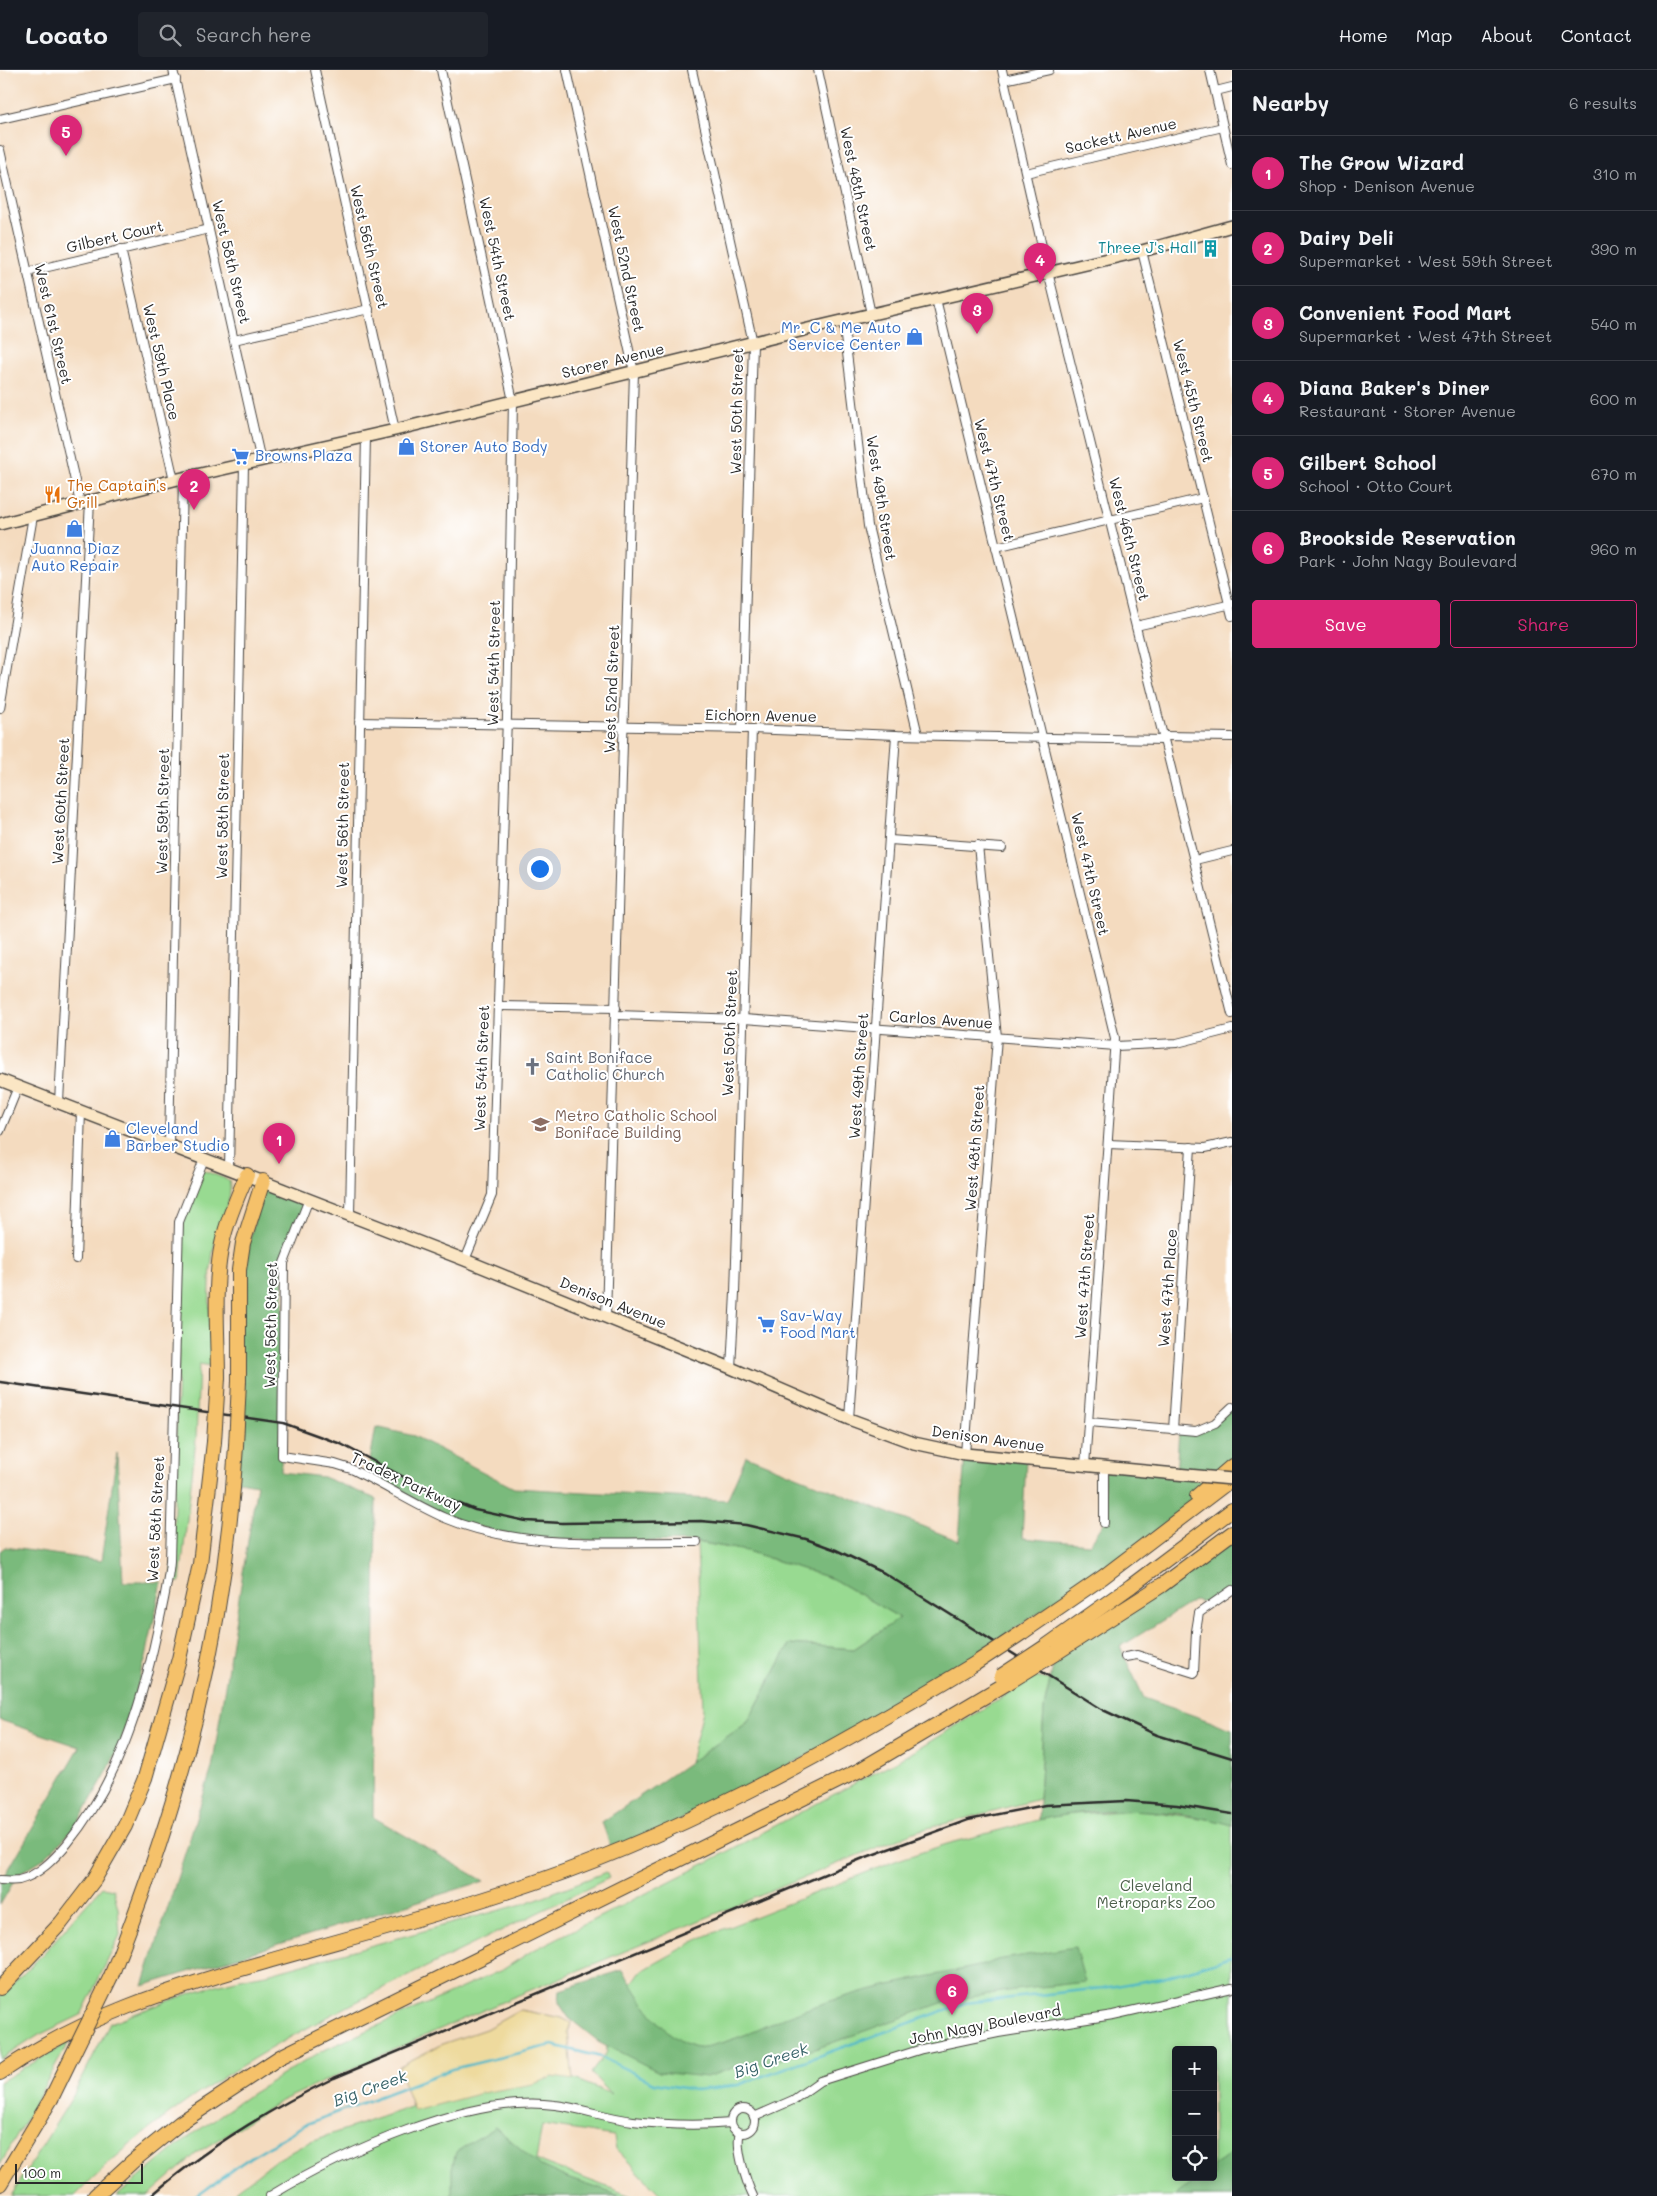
<!DOCTYPE html>
<meta charset="utf-8">
<style>
:root{--surface:#171b24;--page:#20242c;--text:#f1f3f6;--muted:#9ea1a6;--line:#363941;--accent:#db2777}
body{margin:0;font-family:Mali,sans-serif;background:var(--page);color:var(--text)}
.controls{position:absolute;right:15px;bottom:15px;display:grid;overflow:hidden;border-radius:5px;box-shadow:0 2px 8px #0003}
.controls button{width:45px;height:45px;display:grid;place-items:center;padding:0;border:0;border-bottom:1px solid var(--line);background:var(--surface);color:var(--text);font:25px sans-serif}
.scale{position:absolute;left:15px;bottom:12px;width:128px;box-sizing:border-box;padding-left:5px;border:2px solid #2b2b2b;border-top:0;font-size:14px;line-height:18px;white-space:nowrap;color:#2b2b2b;-webkit-text-stroke:4px #fff;paint-order:stroke}
.you{position:absolute;left:539px;top:798px;width:18px;height:18px;margin:-12px;border:4px solid #fff;border-radius:50%;background:#1a73e8;box-shadow:0 0 0 8px #1a73e833}
.badge{display:grid;place-items:center;width:32px;height:32px;border-radius:50%;background:var(--accent);color:#fff;font-size:16px;font-weight:700}
.pin{position:absolute;translate:-50% -41px;filter:drop-shadow(0 1px 2px #0008)}
.pin::after{content:'';position:absolute;top:26px;width:18px;height:15px;background:inherit;clip-path:polygon(0 0,100% 0,50% 100%)}
.list{margin:0;padding:0;list-style:none}
h2{display:flex;justify-content:space-between;align-items:center;height:65px;margin:0;padding:0 20px;font-size:21px}
h2 small{font-size:16px;font-weight:400;color:var(--muted)}
.list li{display:grid;grid-template-columns:32px 1fr auto;gap:15px;align-items:center;box-sizing:border-box;height:75px;padding:0 20px;border-top:1px solid var(--line)}
.list b{display:block;font-size:19px;white-space:nowrap}
.list p{margin:0;font-size:16px;white-space:nowrap;color:var(--muted)}
.list em{font-size:16px;font-style:normal;color:var(--muted)}
.actions{display:flex;gap:10px;padding:15px 20px}
.actions a{flex:1;padding:11px 0;border:1px solid var(--accent);border-radius:5px;text-align:center;font-size:18px;color:var(--accent)}
.actions .main{background:var(--accent);color:#fff}
.icon{flex:none;width:28px;height:28px;fill:none;stroke:currentColor;stroke-width:2;stroke-linecap:round;stroke-linejoin:round}
.map{position:relative;flex:none;width:1232px;height:2126px;overflow:hidden}
header{display:flex;align-items:center;gap:30px;box-sizing:border-box;height:70px;padding:0 25px;background:var(--surface);border-bottom:1px solid var(--line)}
header strong{font-size:24px}
nav{display:flex;gap:28px;margin-inline-start:auto;font-size:18px}
.search{width:350px;height:45px;background:var(--page);display:flex;align-items:center;gap:12px;box-sizing:border-box;padding:0 18px;border-radius:5px;color:var(--muted);font-size:19px}
main{display:flex}
aside{flex:1;background:var(--surface)}
.map>svg:first-child{display:block}
.green{fill:#98da91;stroke:#62825e;fill-rule:evenodd}
.forest{fill:#7aba7b;stroke:#527253}
.sand{fill:#eeda9e;stroke:#8c8264}
.lines{fill:none;stroke-linecap:round;stroke-linejoin:round}
.stream{stroke:#4bb7c7;stroke-width:2.5}
.street-casing{stroke:#494541;stroke-width:10}
.secondary-casing{stroke:#494541;stroke-width:14}
.highway-casing{stroke:#494541;stroke-width:16}
.street{stroke:#fff;stroke-width:8}
.secondary{stroke:#fbe6c4;stroke-width:11}
.highway{stroke:#f5c16b;stroke-width:14}
.rail{stroke:#2b2b2b;stroke-width:2.5}
.secondary-bridge-casing{stroke:#494541;stroke-width:14;stroke-linecap:butt}
.highway-bridge-casing{stroke:#494541;stroke-width:16;stroke-linecap:butt}
.secondary-bridge{stroke:#fbe6c4;stroke-width:11}
.highway-bridge{stroke:#f5c16b;stroke-width:14}
.labels{text-anchor:middle;stroke-width:4;stroke-linejoin:round;paint-order:stroke}
.street-label{font-size:15px;fill:#2b2b2b;stroke:#fff}
.culture-label{font-size:15px;fill:#0d838f;stroke:#fff;text-anchor:end}
.shop-label{font-size:15px;fill:#366cbe;stroke:#fff;text-anchor:start}
.food-label{font-size:15px;fill:#c56008;stroke:#fff;text-anchor:start}
.worship-label{font-size:15px;fill:#5b616d;stroke:#fff;text-anchor:start}
.education-label{font-size:15px;fill:#785e54;stroke:#fff;text-anchor:start}
.park-label{font-size:15px;fill:#4c604a;stroke:#fff}
.water-label{font-size:16px;font-style:italic;fill:#386369;stroke:#fff}
</style>
<header>
<strong>Locato</strong>
<div class="search"><svg class="icon" aria-label="search" viewBox="0 0 24 24"><circle cx="10" cy="10" r="6"/><path d="M15 15l6 6"/></svg>Search here</div>
<nav><a>Home</a><a>Map</a><a>About</a><a>Contact</a></nav>
</header>
<main>
<div class="map">
<svg width="1232" height="2126" viewBox="0 0 1232 2126">
<rect width="100%" height="100%" fill="#fff"/>
<filter id="ink" filterUnits="userSpaceOnUse"><feTurbulence type="fractalNoise" baseFrequency=".02" numOctaves="2"/><feDisplacementMap in="SourceGraphic" scale="10" xChannelSelector="R" yChannelSelector="G"/><feConvolveMatrix kernelMatrix="1 2 1 2 8 2 1 2 1" color-interpolation-filters="sRGB"/></filter>
<filter id="wash" filterUnits="userSpaceOnUse"><feTurbulence type="fractalNoise" baseFrequency=".0096" numOctaves="4" result="noise"/><feDisplacementMap in="SourceGraphic" scale="20" xChannelSelector="R" yChannelSelector="G"/><feGaussianBlur stdDeviation="1.12" result="paint"/><feColorMatrix in="noise" values="0 0 0 0 0 0 0 0 0 0 0 0 0 0 0 0 0 1.4 0 .05"/><feComposite in="paint" operator="in"/></filter>
<g filter="url(#wash)">
<rect width="100%" height="100%" fill="#f4dbbf"/>
<!-- green -->
<g class="green">
<path d="M202 1100 229 1110C234 1131 219 1151 215 1172 206 1212 211 1256 212 1296L199 1294 196 1369 180 1512H172L182 1150Z"/>
<path d="M697 1472 747 1481 833 1509 900 1548 854 1579 790 1574 747 1653 690 1692 703 1641Z"/>
<path d="M1035 1607 1050 1610 1044 1638 1039 1729 917 1761 509 1929 415 1970 281 2031 198 2082 148 2126H117L186 2069 252 2023 322 1981 504 1899 530 1882 704 1794 913 1682Z"/>
<path d="M1141 1740 1215 1750 1232 1754V2126H662L616 2079 614 2066 542 2055 536 2090 631 2126H229L273 2092 311 2071 496 2008 567 2006 611 2024 591 2003 607 1982 605 1952 640 1902 701 1868 898 1790 947 1774 1057 1745ZM1176 1980H1213V2107H1176Z"/>
<path d="M606 1802 609 1808C542 1841 475 1873 408 1906 289 1965 168 2029 75 2126H11L73 2026 110 1953C162 1934 212 1912 267 1904L526 1833Z"/>
<path d="M102 1817 113 1819 118 1838 120 1865 81 1945 39 1965 0 1990V1927L41 1886Z"/>
<path d="M69 1972 0 2095V2012Z"/>
</g>
<!-- forest -->
<g class="forest">
<path d="M263 1111 309 1129 284 1193 281 1402 323 1407 376 1429 373 1747 484 1811 143 1916 212 1698 257 1414 234 1410 239 1219Z"/>
<path d="M1232 1337V1396L1145 1471 888 1645 613 1784 602 1752 747 1653 790 1574 854 1579 900 1548 833 1509 747 1481 697 1472 525 1469 446 1448 367 1407 376 1357 414 1366 514 1418 727 1430 746 1386 959 1471 965 1384 1026 1390 1022 1468 1090 1474 1104 1453V1398L1176 1404 1179 1361 1207 1357Z"/>
<path d="M117 1383 123 1512H162L146 1587 121 1672 108 1700 75 1758 43 1789 18 1804 0 1835V1814L80 1677 0 1650V1481L5 1477 101 1491Z"/>
<path d="M1232 1463V1520L1208 1535 1195 1530 1120 1577 1144 1628 1232 1659V1755C1170 1737 1101 1736 1038 1750L1044 1638 1056 1583Z"/>
<path d="M1075 1877 1085 1912 1014 1920 947 1931 818 1978 765 1994 749 1993 706 2007 659 2002 598 1971 569 1948 559 1933 560 1920 623 1900C639 1926 664 1972 698 1977 708 1979 752 1963 763 1957 836 1923 905 1912 983 1895L997 1890Z"/>
<path d="M495 2057 541 2096 565 2107 620 2126H452V2098L456 2082Z"/>
<path d="M1232 2083V2126H1175L1199 2107H1213V2097Z"/>
</g>
<!-- sand -->
<path class="sand" d="M520 1940 562 1948 571 1953 568 1961 573 2010 553 2007 533 2014 482 2023 414 2041 398 1997 442 1974 486 1959Z"/>
<g class="lines">
<!-- stream -->
<path class="stream" d="M197 2126 249 2088 304 2055 452 1999 552 1975 601 1987 654 2013 696 2020 738 2015 965 1933 1103 1918 1163 1908 1232 1887"/>
</g>
</g>
<g filter="url(#ink)">
<g class="lines">
<defs>
<g id="street">
<path d="M173 0 261 391"/>
<path d="M315 0 395 360"/>
<path d="M441 0 513 331 507 646 492 1125 465 1190"/>
<path d="M567 0 634 302 606 1246"/>
<path d="M692 0 753 273 742 659"/>
<path d="M818 0 871 244"/>
<path d="M1002 0 1046 194 1232 944"/>
<path d="M1210 0 1232 95"/>
<path d="M1004 10 1049 0"/>
<path d="M1216 21 1232 17"/>
<path d="M0 49 176 9"/>
<path d="M0 80 80 433"/>
<path d="M1026 103 1223 57"/>
<path d="M121 179 174 410"/>
<path d="M1142 181 1232 546"/>
<path d="M27 202 209 159"/>
<path d="M936 229 1115 968 1085 1396"/>
<path d="M843 250 868 456 918 665"/>
<path d="M234 270 369 239"/>
<path d="M996 477 1203 428"/>
<path d="M1136 556 1232 534"/>
<path d="M0 638 33 446"/>
<path d="M359 652 752 659 896 665 1164 670"/>
<path d="M1163 666 1232 667"/>
<path d="M890 770 1002 778"/>
<path d="M1195 790 1232 781"/>
<path d="M499 936 616 938"/>
<path d="M616 945 744 949 1116 976 1177 973 1232 959"/>
<path d="M59 1032 90 431"/>
<path d="M0 1061 18 1017"/>
<path d="M1108 1074 1205 1078 1232 1072"/>
<path d="M169 1075 183 408"/>
<path d="M229 1098 244 395"/>
<path d="M309 1129 284 1193 282 1386 335 1394 351 1399C383 1414 413 1434 445 1448 522 1481 615 1471 697 1472"/>
<path d="M350 1144 366 366"/>
<path d="M76 1189 81 1041"/>
<path d="M731 1298 735 1223 752 659"/>
<path d="M849 1349 896 665"/>
<path d="M1089 1352 1196 1361 1215 1353 1232 1337"/>
<path d="M1173 1360 1191 1077"/>
<path d="M965 1384 997 967 978 775"/>
<path d="M1104 1453V1398"/>
<path d="M1125 1587 1137 1585 1194 1603 1196 1561 1199 1543 1232 1520"/>
<path d="M0 1810C6 1810 13 1811 19 1810 39 1805 54 1789 67 1774 117 1713 141 1637 157 1562 162 1538 168 1515 170 1491L179 1152 204 1089"/>
<circle cx="743" cy="2051" r="12"/>
<path d="M754 2047 793 2030 820 2011 922 1979 998 1963 1113 1945 1232 1918"/>
<path d="M740 2063C735 2076 746 2112 753 2126"/>
<path d="M270 2126C341 2083 471 2023 555 2035 581 2038 607 2048 633 2051 666 2055 698 2056 731 2053"/>
</g>
<g id="secondary">
<path d="M0 454 174 410 395 360 812 258 1142 181 1232 156"/>
<path d="M0 1010 465 1190 731 1298 849 1349 914 1373 965 1384 1176 1404"/>
</g>
<g id="highway">
<path d="M218 1308C218 1265 213 1217 222 1174 227 1150 237 1127 247 1105"/>
<path d="M239 1311V1200L243 1173 263 1111"/>
<path d="M1197 1426 1232 1396"/>
<path d="M1023 1562 1103 1507 1232 1409"/>
<path d="M1045 1577 1131 1516 1232 1440"/>
<path d="M1056 1583 1162 1515 1232 1463"/>
<path d="M111 1906C182 1729 225 1567 236 1376"/>
<path d="M0 1918 61 1853 94 1810 125 1756 145 1708 179 1589 200 1494 214 1372"/>
<path d="M0 2003C79 1948 173 1918 265 1892 345 1869 427 1848 506 1822 674 1768 826 1684 976 1593"/>
<path d="M0 2114 51 2029"/>
<path d="M95 2126 133 2091 180 2053 280 1987 860 1700 1009 1612"/>
</g>
</defs>
<!-- street casing -->
<use href="#street" class="street-casing"/>
<!-- secondary casing -->
<use href="#secondary" class="secondary-casing"/>
<!-- highway casing -->
<use href="#highway" class="highway-casing"/>
<!-- street -->
<use href="#street" class="street"/>
<!-- secondary -->
<use href="#secondary" class="secondary"/>
<!-- highway -->
<use href="#highway" class="highway"/>
<!-- rail -->
<g class="rail">
<path d="M0 1312 283 1353 341 1374 440 1426 475 1440 526 1451 562 1453 701 1451 746 1455 806 1469 836 1480 884 1503 1103 1640 1157 1665 1232 1688"/>
<path d="M151 2126C206 2078 268 2040 334 2008L861 1789 968 1750 1045 1735 1126 1731 1177 1735 1232 1744"/>
</g>
<defs>
<path id="secondary-bridge" d="M1176 1404 1232 1409"/>
<g id="highway-bridge">
<path d="M214 1372 218 1308"/>
<path d="M236 1376 239 1311"/>
<path d="M976 1593 1023 1562"/>
<path d="M1001 1606 1045 1577"/>
<path d="M1009 1612 1056 1583"/>
<path d="M51 2029 111 1906"/>
</g>
</defs>
<!-- secondary-bridge casing -->
<use href="#secondary-bridge" class="secondary-bridge-casing"/>
<!-- highway-bridge casing -->
<use href="#highway-bridge" class="highway-bridge-casing"/>
<!-- secondary-bridge -->
<use href="#secondary-bridge" class="secondary-bridge"/>
<!-- highway-bridge -->
<use href="#highway-bridge" class="highway-bridge"/>
</g>
</g>
<!-- icons -->
<defs>
<symbol id="building-bare" viewBox="-9 -9 18 18"><path d="M-4-6H4V6H1V3H-1V6H-4ZM-2.5-4.3h1.7v1.8h-1.7ZM.8-4.3h1.7v1.8H.8ZM-2.5-1h1.7V.8h-1.7ZM.8-1h1.7V.8H.8Z" fill="#0f9aa8" stroke="#fff" stroke-width="2.5" paint-order="stroke"/></symbol>
<symbol id="shop-bare" viewBox="-9 -9 18 18"><path d="M-5-2.5h2.3a2.7 3.5 0 0 1 5.4 0H5L5.5 6h-11ZM-1.5-2.5h3a1.5 2.3 0 0 0-3 0Z" fill="#3f7fe0" stroke="#fff" stroke-width="2.5" paint-order="stroke"/></symbol>
<symbol id="supermarket-bare" viewBox="-9 -9 18 18"><path d="M-6-5.5h2.5l.6 2H6L4.5 2H-2.5L-4.4-4H-6ZM-1.5 3.2a1.3 1.3 0 1 0 .1 0ZM3 3.2a1.3 1.3 0 1 0 .1 0Z" fill="#3f7fe0" stroke="#fff" stroke-width="2.5" paint-order="stroke"/></symbol>
<symbol id="restaurant-bare" viewBox="-9 -9 18 18"><path d="M-5-6h1v4h1v-4h1v4h1v-4h1v5L-1.5 .5V6h-2V.5L-5-1ZM5-6V6H3V1.5H1.5Q1.5-4 5-6Z" fill="#e8710a" stroke="#fff" stroke-width="2.5" paint-order="stroke"/></symbol>
<symbol id="church-bare" viewBox="-9 -9 18 18"><path d="M-1.2-6h2.4v3.5h3.3v2.4h-3.3V6h-2.4V-.1h-3.3v-2.4h3.3Z" fill="#6b7280" stroke="#fff" stroke-width="2.5" paint-order="stroke"/></symbol>
<symbol id="school-bare" viewBox="-9 -9 18 18"><path d="M0-5L7-2L0 1L-7-2ZM-4 1L0 2.5L4 1V4Q0 6-4 4Z" fill="#8d6e63" stroke="#fff" stroke-width="2.5" paint-order="stroke"/></symbol>
</defs>
<g fill-rule="evenodd">
<use href="#building-bare" x="1198" y="166" width="25" height="25"/>
<use href="#shop-bare" x="902" y="254" width="25" height="25"/>
<use href="#shop-bare" x="394" y="364" width="25" height="25"/>
<use href="#supermarket-bare" x="228" y="374" width="25" height="25"/>
<use href="#restaurant-bare" x="40" y="412" width="25" height="25"/>
<use href="#shop-bare" x="62" y="446" width="25" height="25"/>
<use href="#church-bare" x="520" y="984" width="25" height="25"/>
<use href="#school-bare" x="528" y="1042" width="25" height="25"/>
<use href="#shop-bare" x="100" y="1056" width="25" height="25"/>
<use href="#supermarket-bare" x="754" y="1242" width="25" height="25"/>
</g>
<g class="labels">
<!-- street labels -->
<g class="street-label">
<text transform="translate(1121 66) rotate(-13)" y="5">Sackett Avenue</text>
<text transform="translate(858 119) rotate(78)" y="5">West 48th Street</text>
<text transform="translate(115 167) rotate(-13)" y="5">Gilbert Court</text>
<text transform="translate(369 177) rotate(77)" y="5">West 56th Street</text>
<text transform="translate(497 189) rotate(78)" y="5">West 54th Street</text>
<text transform="translate(231 192) rotate(77)" y="5">West 58th Street</text>
<text transform="translate(626 199) rotate(78)" y="5">West 52nd Street</text>
<text transform="translate(53 254) rotate(77)" y="5">West 61st Street</text>
<text transform="translate(613 291) rotate(-14)" y="5">Storer Avenue</text>
<text transform="translate(161 292) rotate(77)" y="5">West 59th Place</text>
<text transform="translate(1193 331) rotate(76)" y="5">West 45th Street</text>
<text transform="translate(737 341) rotate(-89)" y="5">West 50th Street</text>
<text transform="translate(994 410) rotate(76)" y="5">West 47th Street</text>
<text transform="translate(881 428) rotate(81)" y="5">West 49th Street</text>
<text transform="translate(1129 469) rotate(76)" y="5">West 46th Street</text>
<text transform="translate(494 593) rotate(-89)" y="5">West 54th Street</text>
<text transform="translate(612 619) rotate(-88)" y="5">West 52nd Street</text>
<text transform="translate(761 646) rotate(1)" y="5">Eichorn Avenue</text>
<text transform="translate(61 731) rotate(-87)" y="5">West 60th Street</text>
<text transform="translate(163 741) rotate(-89)" y="5">West 59th Street</text>
<text transform="translate(223 746) rotate(-89)" y="5">West 58th Street</text>
<text transform="translate(343 755) rotate(-89)" y="5">West 56th Street</text>
<text transform="translate(1090 804) rotate(77)" y="5">West 47th Street</text>
<text transform="translate(941 950) rotate(4)" y="5">Carlos Avenue</text>
<text transform="translate(730 963) rotate(-88)" y="5">West 50th Street</text>
<text transform="translate(482 998) rotate(-88)" y="5">West 54th Street</text>
<text transform="translate(859 1006) rotate(-86)" y="5">West 49th Street</text>
<text transform="translate(975 1078) rotate(-86)" y="5">West 48th Street</text>
<text transform="translate(1085 1206) rotate(-86)" y="5">West 47th Street</text>
<text transform="translate(1168 1218) rotate(-86)" y="5">West 47th Place</text>
<text transform="translate(613 1233) rotate(22)" y="5">Denison Avenue</text>
<text transform="translate(271 1255) rotate(-89)" y="5">West 56th Street</text>
<text transform="translate(988 1369) rotate(8)" y="5">Denison Avenue</text>
<text transform="translate(406 1412) rotate(25)" y="5">Tradex Parkway</text>
<text transform="translate(156 1449) rotate(-87)" y="5">West 58th Street</text>
<text transform="translate(985 1955) rotate(-11)" y="5">John Nagy Boulevard</text>
</g>
<!-- culture labels -->
<g class="culture-label">
<text x="1197" y="183">Three J's Hall</text>
</g>
<!-- shop labels -->
<g class="shop-label">
<text x="901" y="263" text-anchor="end">Mr. C &amp; Me Auto<tspan x="901" dy="17">Service Center</tspan></text>
<text x="420" y="382">Storer Auto Body</text>
<text x="255" y="391">Browns Plaza</text>
<text x="75" y="484" text-anchor="middle">Juanna Diaz<tspan x="75" dy="17">Auto Repair</tspan></text>
<text x="126" y="1064">Cleveland<tspan x="126" dy="17">Barber Studio</tspan></text>
<text x="780" y="1251">Sav-Way<tspan x="780" dy="17">Food Mart</tspan></text>
</g>
<!-- food labels -->
<g class="food-label">
<text x="67" y="421">The Captain's<tspan x="67" dy="17">Grill</tspan></text>
</g>
<!-- worship labels -->
<g class="worship-label">
<text x="546" y="993">Saint Boniface<tspan x="546" dy="17">Catholic Church</tspan></text>
</g>
<!-- education labels -->
<g class="education-label">
<text x="555" y="1051">Metro Catholic School<tspan x="555" dy="17">Boniface Building</tspan></text>
</g>
<!-- park labels -->
<g class="park-label">
<text x="1156" y="1821">Cleveland<tspan x="1156" dy="17">Metroparks Zoo</tspan></text>
</g>
<!-- water labels -->
<g class="water-label">
<text transform="translate(771 1990) rotate(-19)" y="6">Big Creek</text>
<text transform="translate(370 2018) rotate(-20)" y="6">Big Creek</text>
</g>
</g>
</svg>
<div class="controls">
<button>+</button>
<button>−</button>
<button><svg class="icon" aria-label="locate" viewBox="0 0 24 24"><circle cx="12" cy="12" r="6"/><path d="M12 2v4M12 18v4M2 12h4M18 12h4"/></svg></button>
</div>
<div class="scale">100 m</div>
<div class="you"></div>
<div class="pin badge" style="left:279px;top:1094px">1</div>
<div class="pin badge" style="left:194px;top:440px">2</div>
<div class="pin badge" style="left:977px;top:264px">3</div>
<div class="pin badge" style="left:1040px;top:214px">4</div>
<div class="pin badge" style="left:66px;top:86px">5</div>
<div class="pin badge" style="left:952px;top:1945px">6</div>
</div>
<aside>
<h2>Nearby<small>6 results</small></h2>
<ul class="list">
<li><span class="badge">1</span><div><b>The Grow Wizard</b><p>Shop · Denison Avenue</p></div><em>310 m</em></li>
<li><span class="badge">2</span><div><b>Dairy Deli</b><p>Supermarket · West 59th Street</p></div><em>390 m</em></li>
<li><span class="badge">3</span><div><b>Convenient Food Mart</b><p>Supermarket · West 47th Street</p></div><em>540 m</em></li>
<li><span class="badge">4</span><div><b>Diana Baker's Diner</b><p>Restaurant · Storer Avenue</p></div><em>600 m</em></li>
<li><span class="badge">5</span><div><b>Gilbert School</b><p>School · Otto Court</p></div><em>670 m</em></li>
<li><span class="badge">6</span><div><b>Brookside Reservation</b><p>Park · John Nagy Boulevard</p></div><em>960 m</em></li>
</ul>
<div class="actions"><a class="main">Save</a><a>Share</a></div>
</aside>
</main>
